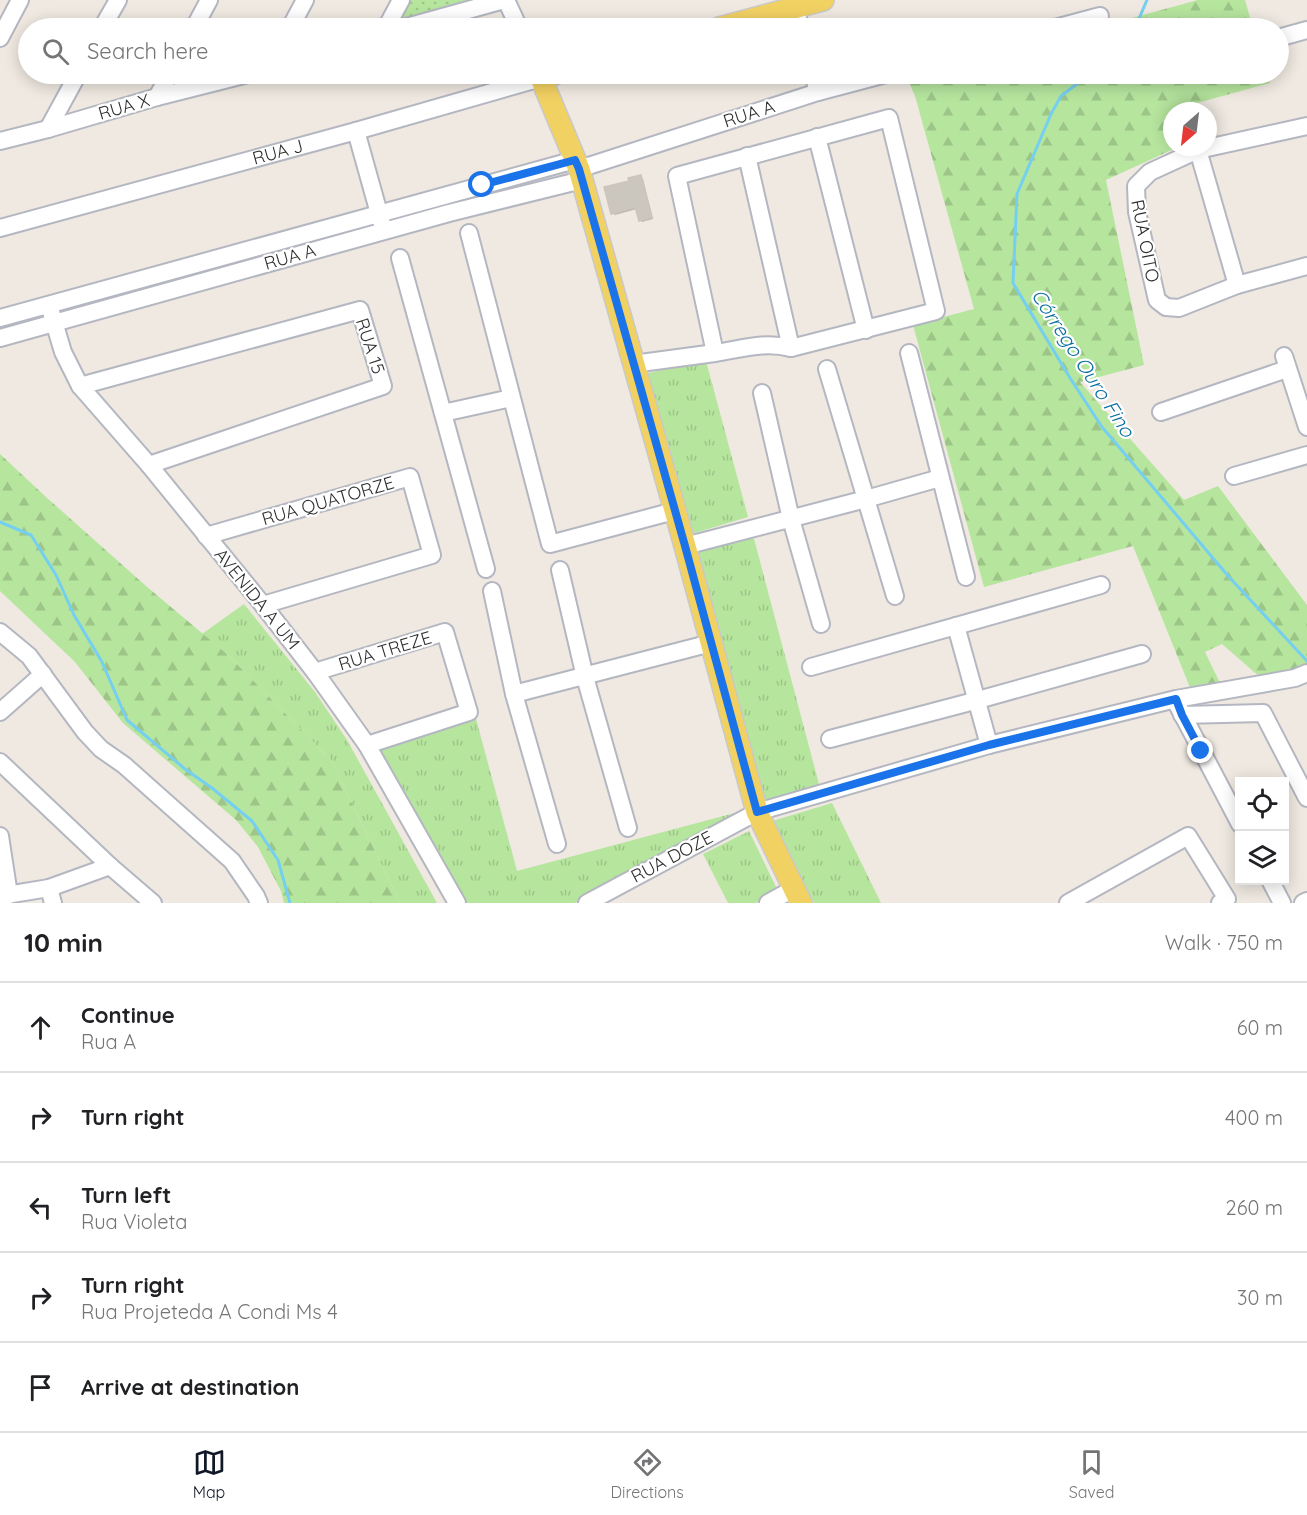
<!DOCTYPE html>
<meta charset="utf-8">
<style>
:root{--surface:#fff;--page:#f6f6f6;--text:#202124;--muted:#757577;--line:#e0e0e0;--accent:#111827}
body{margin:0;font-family:Quicksand,sans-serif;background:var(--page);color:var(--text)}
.controls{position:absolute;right:18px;bottom:18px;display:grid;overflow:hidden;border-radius:0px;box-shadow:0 3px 15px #0003}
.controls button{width:54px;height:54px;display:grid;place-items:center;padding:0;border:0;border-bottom:2px solid var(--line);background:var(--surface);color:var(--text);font:30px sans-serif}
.compass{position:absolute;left:1163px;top:102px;width:54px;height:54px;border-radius:50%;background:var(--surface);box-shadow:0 3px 15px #0003;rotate:208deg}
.stop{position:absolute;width:18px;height:18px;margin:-14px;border:4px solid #1a73e8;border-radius:50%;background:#fff}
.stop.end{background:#1a73e8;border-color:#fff;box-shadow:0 2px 6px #0008}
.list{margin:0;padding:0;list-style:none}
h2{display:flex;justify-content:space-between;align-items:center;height:78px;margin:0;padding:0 24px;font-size:26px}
h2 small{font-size:20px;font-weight:400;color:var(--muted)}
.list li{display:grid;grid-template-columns:39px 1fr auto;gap:18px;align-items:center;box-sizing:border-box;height:90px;padding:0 24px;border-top:2px solid var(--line)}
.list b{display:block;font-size:22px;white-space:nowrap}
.list p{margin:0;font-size:20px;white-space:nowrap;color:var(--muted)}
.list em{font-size:20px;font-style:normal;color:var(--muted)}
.icon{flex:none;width:33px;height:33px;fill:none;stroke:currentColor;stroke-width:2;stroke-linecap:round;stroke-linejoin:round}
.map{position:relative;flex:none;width:1307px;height:903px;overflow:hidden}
.search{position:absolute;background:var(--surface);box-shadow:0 3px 15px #0003;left:18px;right:18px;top:18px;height:66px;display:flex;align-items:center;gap:15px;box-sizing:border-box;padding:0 21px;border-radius:33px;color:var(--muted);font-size:22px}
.sheet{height:528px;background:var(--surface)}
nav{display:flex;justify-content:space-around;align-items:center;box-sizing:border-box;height:84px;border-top:2px solid var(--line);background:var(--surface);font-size:16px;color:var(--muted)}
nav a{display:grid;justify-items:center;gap:3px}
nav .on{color:var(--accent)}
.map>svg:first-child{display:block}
.grass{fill:url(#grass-tufts)}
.forest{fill:url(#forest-firs)}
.park{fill:url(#park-dots)}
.shadow{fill:#0003}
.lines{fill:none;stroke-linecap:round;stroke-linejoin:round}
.stream{stroke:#75cff0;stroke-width:3}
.building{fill:#cbc7bf;stroke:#cbc5ba;stroke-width:1.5}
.minor-casing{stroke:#b4b7c1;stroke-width:20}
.major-casing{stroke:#c9c9c9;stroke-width:24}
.minor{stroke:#fff;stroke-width:16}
.major{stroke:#f2d163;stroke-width:21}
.route{stroke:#1a73e8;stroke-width:8}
.labels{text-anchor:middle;stroke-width:4.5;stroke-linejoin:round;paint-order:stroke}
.street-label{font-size:18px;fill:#2e2e2e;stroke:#fff}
.water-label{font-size:20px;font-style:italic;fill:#0d6fa3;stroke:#fff}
</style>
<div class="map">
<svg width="1307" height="903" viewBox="0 0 1307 903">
<defs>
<pattern id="grass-tufts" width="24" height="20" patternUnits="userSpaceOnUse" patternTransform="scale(1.5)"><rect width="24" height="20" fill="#b6e59e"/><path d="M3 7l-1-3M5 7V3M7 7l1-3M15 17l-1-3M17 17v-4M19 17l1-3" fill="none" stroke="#9dc588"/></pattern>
<pattern id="forest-firs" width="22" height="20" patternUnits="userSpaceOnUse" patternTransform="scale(1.5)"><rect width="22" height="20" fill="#b6e59e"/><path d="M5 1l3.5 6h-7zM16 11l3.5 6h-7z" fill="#9dc588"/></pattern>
<pattern id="park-dots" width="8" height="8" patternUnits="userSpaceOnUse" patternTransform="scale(1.5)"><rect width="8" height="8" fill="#b6e59e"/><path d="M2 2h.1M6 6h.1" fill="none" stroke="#9dc588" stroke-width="1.8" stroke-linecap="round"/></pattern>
</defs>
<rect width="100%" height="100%" fill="#efe9e1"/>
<!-- grass -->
<g class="grass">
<path d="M706 361 748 517 688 535 643 374Z"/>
<path d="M753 535 820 788 763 806 693 552Z"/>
<path d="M244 604 315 692 347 740 437 903H400L331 760 228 655 202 634Z"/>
<path d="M475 715 517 871 742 811 575 903H463L375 749Z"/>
<path d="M832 803 881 903H814L769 822Z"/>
<path d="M749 831 778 891 756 903H728L703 854Z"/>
</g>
<!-- forest -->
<g class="forest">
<path d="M1198 0H1245L1253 28H1095Z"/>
<path d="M931 74H1267L1270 83 1186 106 1187 111H1172V147H1178L1106 180 1144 365 1080 382 1184 500 1218 486 1307 605V665L1261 678 1222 644 1205 652 1221 685 1191 690 1133 546 984 587 913 325 974 309 915 96 908 80Z"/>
<path d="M0 454 46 497 146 586 228 655 331 760 400 903H284L281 891 258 847 236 820 123 723 75 662 0 591Z"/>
</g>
<!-- park -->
<path class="park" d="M405 0H488L390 28Z"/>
<!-- shadow -->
<path class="shadow" d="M640 177 643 179 653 219 642 222 640 220 637 209 615 215 612 213 631 182Z"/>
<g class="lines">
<!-- stream -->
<g class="stream">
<path d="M1135 28 1147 0"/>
<path d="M1090 74 1061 96 1051 114 1017 194 1013 283 1070 378 1102 427 1229 577 1307 661"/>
<path d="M0 522 31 535 56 575 74 615 102 662 127 720 185 769 212 788 252 821 278 860 290 903"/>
</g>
</g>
<!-- building -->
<path class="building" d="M641 175 652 217 639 221 635 207 611 214 604 187 629 181 628 178Z"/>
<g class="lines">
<defs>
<g id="minor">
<path d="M506 0 519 28"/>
<path d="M795 8 801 28"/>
<path d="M102 28 118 0"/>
<path d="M194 28 209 0"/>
<path d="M290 28 305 0"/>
<path d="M386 28 401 0"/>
<path d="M403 28 504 0"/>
<path d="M1055 28 1100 16"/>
<path d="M0 38 20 0"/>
<path d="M1278 38 1307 30"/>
<path d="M813 74 818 92"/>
<path d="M157 97 170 74"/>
<path d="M1307 126 1198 150 1150 172 1136 186 1137 212 1157 300 1166 307 1179 308 1237 285 1307 266"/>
<path d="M48 129 78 74"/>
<path d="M356 131 382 224"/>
<path d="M817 137 866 330"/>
<path d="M0 141 48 129 157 97 248 74"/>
<path d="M1198 150 1237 285"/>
<path d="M747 156 791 348"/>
<path d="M579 169 818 92 886 74"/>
<path id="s1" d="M0 228 356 131 541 78 539 74"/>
<path d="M469 233 550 544 674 511"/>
<path d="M400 258 486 569"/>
<path d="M49 305 63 352 80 386 149 465 263 605 315 672 367 745 457 903"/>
<path d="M0 318 575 160"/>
<path d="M0 338 449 213 582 180"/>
<path d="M909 353 966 577"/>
<path d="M1284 356 1307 427"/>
<path d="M633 364 715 353C742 349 764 341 791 348L936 311 889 118 677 176 715 353"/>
<path d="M827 369 895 596"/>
<path d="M80 386 360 310 383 386 149 465"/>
<path d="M762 393 791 519 821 624"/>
<path d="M1161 412 1287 369"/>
<path d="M443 413 511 398"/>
<path d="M1234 476 1307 455"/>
<path d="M206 536 410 477 432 555 263 605"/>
<path d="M685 546 866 499 940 478"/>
<path d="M560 570 585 677 628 828"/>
<path d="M492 591 514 694 557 844"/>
<path d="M956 626 989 745"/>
<path d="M0 632 29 656 85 732 101 749 124 765 232 861 256 896 259 903"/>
<path d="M811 667 1101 585"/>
<path d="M315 672 445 632 469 712 367 745"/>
<path d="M514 694 711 643"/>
<path d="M1178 706 1240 824"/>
<path d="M0 712 43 674"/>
<path d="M1182 715 1263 713 1307 798"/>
<path d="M830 739 978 700 1142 654"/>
<path d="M0 762 110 866 153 903"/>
<path d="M0 836 9 895"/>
<path d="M1270 880 1282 903"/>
<path d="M49 888 53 903"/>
<path d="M0 896 49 888 110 866"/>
<path d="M587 903 757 812 989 745 1176 699 1295 678 1307 673"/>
<path d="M768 903 793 889"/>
<path d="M1068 903 1188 836 1227 899 1220 903"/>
<path d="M1303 903 1307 901"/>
</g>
<g id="major">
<path d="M719 28 823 0"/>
<path d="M555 74 541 78 579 169 685 546 757 812 801 903"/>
</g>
</defs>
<!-- minor casing -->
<use href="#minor" class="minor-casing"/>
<!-- major casing -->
<use href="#major" class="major-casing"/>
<!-- minor -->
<use href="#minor" class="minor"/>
<!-- major -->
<use href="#major" class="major"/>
</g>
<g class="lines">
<!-- route -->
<path class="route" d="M482 185 575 160 579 169 685 546 757 812 989 745 1176 699 1182 715 1201 751"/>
</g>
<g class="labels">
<!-- street labels -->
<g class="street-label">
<text transform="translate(124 107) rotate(-16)" y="6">RUA X</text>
<text transform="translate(749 114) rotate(-18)" y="6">RUA A</text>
<text dy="6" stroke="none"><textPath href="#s1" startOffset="288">RUA J</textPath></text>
<text transform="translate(1145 241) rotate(79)" y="6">RUA OITO</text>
<text transform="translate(290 257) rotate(-16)" y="6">RUA A</text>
<text transform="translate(370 346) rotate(72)" y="6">RUA 15</text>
<text transform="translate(328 501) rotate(-16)" y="6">RUA QUATORZE</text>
<text transform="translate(257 599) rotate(51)" y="6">AVENIDA A UM</text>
<text transform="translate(385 651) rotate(-17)" y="6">RUA TREZE</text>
<text transform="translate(672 857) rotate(-28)" y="6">RUA DOZE</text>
</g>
<!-- water labels -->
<g class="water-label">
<text transform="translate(1083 363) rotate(57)" y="7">Córrego Ouro Fino</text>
</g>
</g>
</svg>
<div class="controls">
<button><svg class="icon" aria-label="locate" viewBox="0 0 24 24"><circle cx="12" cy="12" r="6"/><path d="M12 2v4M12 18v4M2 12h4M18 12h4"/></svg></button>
<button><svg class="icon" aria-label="layers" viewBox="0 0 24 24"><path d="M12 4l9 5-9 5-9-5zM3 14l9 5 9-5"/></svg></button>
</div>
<svg class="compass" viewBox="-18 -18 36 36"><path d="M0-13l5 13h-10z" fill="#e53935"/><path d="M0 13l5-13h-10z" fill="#757577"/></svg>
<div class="stop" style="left:482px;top:185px"></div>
<div class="stop end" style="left:1201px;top:751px"></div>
<div class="search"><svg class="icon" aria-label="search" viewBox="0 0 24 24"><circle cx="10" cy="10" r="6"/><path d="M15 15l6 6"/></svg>Search here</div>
</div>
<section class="sheet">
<h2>10 min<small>Walk · 750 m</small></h2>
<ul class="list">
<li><svg class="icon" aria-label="ahead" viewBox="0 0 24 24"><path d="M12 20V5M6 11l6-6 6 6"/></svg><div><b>Continue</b><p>Rua A</p></div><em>60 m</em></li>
<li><svg class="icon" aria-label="right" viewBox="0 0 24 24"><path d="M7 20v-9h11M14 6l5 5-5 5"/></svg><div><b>Turn right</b></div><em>400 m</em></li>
<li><svg class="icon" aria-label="left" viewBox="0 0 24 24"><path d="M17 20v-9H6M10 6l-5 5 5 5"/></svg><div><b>Turn left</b><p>Rua Violeta</p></div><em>260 m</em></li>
<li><svg class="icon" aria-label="right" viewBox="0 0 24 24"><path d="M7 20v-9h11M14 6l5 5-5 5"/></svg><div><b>Turn right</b><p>Rua Projeteda A Condi Ms 4</p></div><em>30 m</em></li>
<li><svg class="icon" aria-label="arrive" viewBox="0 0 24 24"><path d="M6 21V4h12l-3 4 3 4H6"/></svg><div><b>Arrive at destination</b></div></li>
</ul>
</section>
<nav>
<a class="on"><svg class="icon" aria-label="map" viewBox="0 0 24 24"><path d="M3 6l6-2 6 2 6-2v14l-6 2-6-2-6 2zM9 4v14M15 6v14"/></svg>Map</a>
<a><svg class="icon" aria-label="directions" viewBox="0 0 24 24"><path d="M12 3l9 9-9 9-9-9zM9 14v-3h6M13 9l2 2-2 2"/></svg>Directions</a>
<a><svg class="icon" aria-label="saved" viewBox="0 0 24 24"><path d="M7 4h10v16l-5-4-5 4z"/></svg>Saved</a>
</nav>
